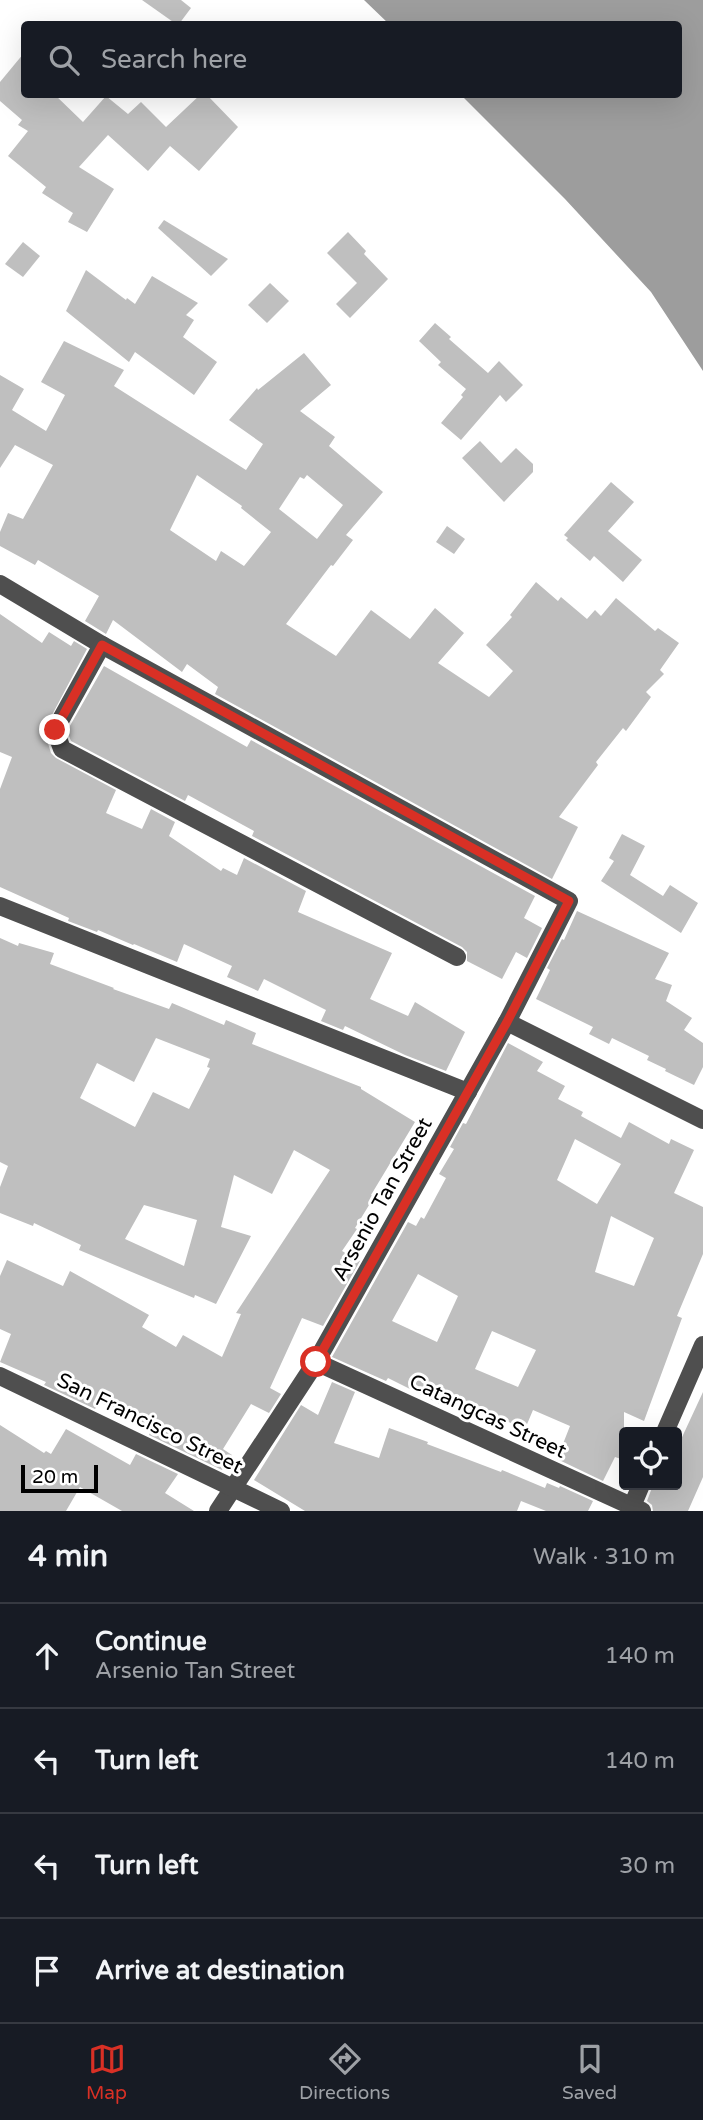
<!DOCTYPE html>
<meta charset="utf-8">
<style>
:root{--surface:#171b24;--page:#242831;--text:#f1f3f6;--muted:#9ea1a6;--line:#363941;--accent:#d93025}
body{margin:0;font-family:"Varela Round",sans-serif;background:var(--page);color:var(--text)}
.controls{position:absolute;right:21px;bottom:21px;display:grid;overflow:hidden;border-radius:7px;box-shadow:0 7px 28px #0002}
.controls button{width:63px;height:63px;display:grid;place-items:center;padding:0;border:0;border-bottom:2px solid var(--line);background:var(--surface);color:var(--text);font:35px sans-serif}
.scale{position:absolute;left:21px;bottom:18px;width:77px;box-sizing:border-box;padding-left:7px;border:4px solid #000;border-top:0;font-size:19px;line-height:24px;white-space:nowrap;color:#000;-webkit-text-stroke:5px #fff;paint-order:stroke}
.stop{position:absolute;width:21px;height:21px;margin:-16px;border:5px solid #d93025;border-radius:50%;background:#fff}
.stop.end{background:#d93025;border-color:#fff;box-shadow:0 2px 7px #0008}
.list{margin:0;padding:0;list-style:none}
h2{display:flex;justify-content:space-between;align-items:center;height:91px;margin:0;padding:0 28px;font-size:30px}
h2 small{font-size:23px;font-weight:400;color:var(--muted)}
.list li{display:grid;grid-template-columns:46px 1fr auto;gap:21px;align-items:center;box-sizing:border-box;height:105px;padding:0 28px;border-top:2px solid var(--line)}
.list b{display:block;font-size:26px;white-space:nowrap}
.list p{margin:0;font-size:23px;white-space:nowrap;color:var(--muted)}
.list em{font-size:23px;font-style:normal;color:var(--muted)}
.icon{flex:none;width:38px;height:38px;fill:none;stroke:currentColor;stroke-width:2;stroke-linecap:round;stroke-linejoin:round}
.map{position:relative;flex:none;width:703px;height:1511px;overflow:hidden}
.search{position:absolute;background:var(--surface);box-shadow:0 7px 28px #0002;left:21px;right:21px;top:21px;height:77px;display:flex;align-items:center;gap:18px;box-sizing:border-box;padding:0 24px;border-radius:7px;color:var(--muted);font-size:26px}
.sheet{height:511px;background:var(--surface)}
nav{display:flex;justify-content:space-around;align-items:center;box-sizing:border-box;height:98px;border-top:2px solid var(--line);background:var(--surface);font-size:19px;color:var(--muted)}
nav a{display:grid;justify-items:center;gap:4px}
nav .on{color:var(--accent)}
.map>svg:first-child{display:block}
.water{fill:#9d9d9d}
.building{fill:#bfbfbf;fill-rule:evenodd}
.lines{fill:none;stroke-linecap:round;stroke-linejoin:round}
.minor{stroke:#4f4f4f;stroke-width:18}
.route{stroke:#d93025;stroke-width:9}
.labels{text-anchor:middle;stroke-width:6;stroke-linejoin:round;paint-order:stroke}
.street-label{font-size:21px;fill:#000;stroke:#fff}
</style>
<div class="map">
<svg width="703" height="1511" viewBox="0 0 703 1511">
<rect width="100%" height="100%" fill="#fff"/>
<!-- water -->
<path class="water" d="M364 0H703V371L651 292 565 199 461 95 678 94V24H389Z"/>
<!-- building -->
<g class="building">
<path d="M142 0H181L191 8 179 24H176Z"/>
<path d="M24 53V94H54L83 122 106 96 128 114 141 102 166 127 201 94H206L238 127 199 171 170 146 148 171 108 135 79 167 114 189 87 232 68 222 73 213 42 193 46 187 8 156 28 131 18 125 22 120 0 101V82Z"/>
<path d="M164 220 228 259 211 276 158 228Z"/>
<path d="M348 232 366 251 364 254 388 279 350 318 336 304 357 283 327 253Z"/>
<path d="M23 242 40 256 23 277 5 264Z"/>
<path d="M86 270 126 300 127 298 135 304 152 276 198 303 186 315 194 320 183 337 217 362 194 395 135 352 129 362 66 311Z"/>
<path d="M270 283 289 301 267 323 248 305Z"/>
<path d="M435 323 451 337 449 339 488 373 499 361 523 385 506 402 500 395 461 440 441 423 463 397 461 395 466 389 438 365 441 362 419 341Z"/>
<path d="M64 341 124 370 114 386 246 470 263 444 229 420 257 388 258 390 304 353 331 385 300 411 335 437 329 446 383 492 346 535 353 540 333 566 331 565 286 624 336 656 371 610 410 639 435 608 464 633 438 663 489 697 513 671 486 645 512 617 510 615 536 582 558 601 561 597 587 619 595 610 601 616 616 598 655 631 658 628 679 643 660 670 664 674 646 692 651 697 626 731 623 728 596 762 598 765 559 817 578 827 552 879 215 694 218 687 187 664 182 672 113 620 106 634 85 621 99 596 38 560 35 565 0 546V532L8 513 23 519 53 465 15 445 0 468V375L24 389 12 410 46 431 65 395 41 382ZM197 475 242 506 241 508 271 532 244 566 221 551 216 561 170 530ZM307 475 343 505 317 539 279 509 300 477 304 479Z"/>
<path d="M480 441 501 463 516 448 533 464V472L504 502 462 458Z"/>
<path d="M611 482 634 502 608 531 642 560 623 582 594 556 590 561 566 540 568 538 564 535Z"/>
<path d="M447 526 465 539 454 554 436 542Z"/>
<path d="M0 614 42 643 49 632 71 646 74 641 87 649 44 730 51 753 56 758 116 790 106 813 142 829 151 809 175 822 169 836 221 871 223 868 237 875 244 858 306 891 298 912 392 953 370 999 408 1016 415 1002 465 1032 446 1071 405 1055 345 1026 343 1030 321 1021 326 1010 264 979 258 991 227 977 232 966 184 944 177 962 134 944 133 945 98 930 97 932 68 921 69 918 0 887V789L12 757 0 752Z"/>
<path d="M104 666 247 747 251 740 535 896 524 918 542 928 527 958 516 952 502 979 467 961V952L462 947 252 836 254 831 188 795 185 801 71 741 67 731Z"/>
<path d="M622 834 645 846 630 875 663 896 670 885 698 903 681 933 601 881 614 861 609 858Z"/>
<path d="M577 911 669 953 655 979 672 985 666 1001 692 1018 684 1030 703 1043V1067L694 1085 665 1071 666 1069 647 1060 649 1056 612 1038 609 1044 589 1034 593 1027 536 999 550 970 547 968 562 939 564 940Z"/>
<path d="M0 938 18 946 19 943 54 953 50 964 114 988 113 989 169 1009 172 1003 224 1025 226 1020 256 1033 252 1044 361 1087V1089L415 1122 371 1195 374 1197 355 1228 357 1229 342 1251 360 1261 323 1326 302 1318 270 1388 281 1394 269 1413 251 1404 223 1449 232 1455 222 1470 149 1435 150 1432 100 1402 95 1409 44 1385 46 1382 0 1362 11 1334 0 1329V1276L7 1260 63 1286 70 1271 149 1315 142 1327 176 1347 183 1335 222 1357 241 1314 236 1313 330 1170 294 1150 272 1194 234 1175 221 1227 251 1236 216 1304 195 1295 194 1298 79 1250 81 1245 34 1223 33 1226 0 1213V1187L8 1166 0 1162ZM156 1038 210 1059 207 1067 210 1068 189 1109 153 1092 135 1127 80 1098 97 1063 134 1082ZM144 1205 197 1220 184 1266 125 1239Z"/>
<path d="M508 1043 543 1062 537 1071 565 1086 558 1099 583 1112 581 1116 621 1138 629 1122 669 1144 671 1139 694 1150 674 1193 703 1207V1254L677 1316 682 1318 644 1421 624 1412V1460L615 1457 603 1481 557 1459 570 1426 533 1410 525 1429 492 1415 491 1418 453 1401 451 1405H442L388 1378 386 1381 332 1357 408 1222 416 1226 421 1217 424 1219 446 1178 439 1174 454 1149 450 1147 463 1123 466 1124ZM575 1139 621 1164 597 1204 557 1180ZM611 1216 654 1238 634 1286 595 1272ZM418 1274 458 1296 437 1342 392 1321ZM492 1331 536 1350 518 1387 475 1369Z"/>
<path d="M332 1382 355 1392 334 1443 379 1458 389 1428 428 1442 427 1444 501 1472 502 1470 545 1488 547 1483 559 1488 560 1486 593 1501 588 1511H546L521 1501 517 1511H305L254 1480 301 1405 318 1415Z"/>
<path d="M703 1392V1477L688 1511H653L652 1505 647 1501 653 1485H677V1448Z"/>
<path d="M0 1425 44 1453 46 1451 51 1454 66 1429 130 1465 136 1454 178 1474 165 1493 194 1511H122L80 1487 66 1511H0Z"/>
</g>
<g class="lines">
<!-- minor -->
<g class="minor">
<path d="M0 584 102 645 569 901 507 1022 316 1362 218 1511"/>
<path d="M102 645 55 730 62 749 457 957"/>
<path d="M0 906 468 1092"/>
<path d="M507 1022 703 1120"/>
<path d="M316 1362 642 1511"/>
<path d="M0 1376 281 1511"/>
<path d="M665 1432 703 1345"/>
<path d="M630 1511 641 1485"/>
</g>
</g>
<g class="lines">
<!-- route -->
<path class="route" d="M55 730 102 645 569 901 507 1022 316 1362"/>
</g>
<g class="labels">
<!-- street labels -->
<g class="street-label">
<text transform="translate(382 1199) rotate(-61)" y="7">Arsenio Tan Street</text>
<text transform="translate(488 1416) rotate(25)" y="7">Catangcas Street</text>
<text transform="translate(150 1423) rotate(26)" y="7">San Francisco Street</text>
</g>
</g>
</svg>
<div class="controls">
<button><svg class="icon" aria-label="locate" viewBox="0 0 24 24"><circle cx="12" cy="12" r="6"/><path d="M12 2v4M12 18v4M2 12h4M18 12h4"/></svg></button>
</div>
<div class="scale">20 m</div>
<div class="stop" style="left:316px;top:1362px"></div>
<div class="stop end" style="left:55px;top:730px"></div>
<div class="search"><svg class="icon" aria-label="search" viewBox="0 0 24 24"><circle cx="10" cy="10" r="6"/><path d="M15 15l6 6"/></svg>Search here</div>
</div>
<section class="sheet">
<h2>4 min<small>Walk · 310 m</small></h2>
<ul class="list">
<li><svg class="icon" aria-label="ahead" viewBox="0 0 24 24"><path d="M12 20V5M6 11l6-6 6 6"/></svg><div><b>Continue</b><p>Arsenio Tan Street</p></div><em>140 m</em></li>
<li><svg class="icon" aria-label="left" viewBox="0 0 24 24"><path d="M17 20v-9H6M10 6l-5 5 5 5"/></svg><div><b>Turn left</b></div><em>140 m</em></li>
<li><svg class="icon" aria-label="left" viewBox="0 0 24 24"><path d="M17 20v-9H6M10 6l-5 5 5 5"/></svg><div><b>Turn left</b></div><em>30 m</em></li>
<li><svg class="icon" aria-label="arrive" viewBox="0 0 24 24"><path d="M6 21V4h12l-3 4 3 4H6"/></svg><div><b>Arrive at destination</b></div></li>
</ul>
</section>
<nav>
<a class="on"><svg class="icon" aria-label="map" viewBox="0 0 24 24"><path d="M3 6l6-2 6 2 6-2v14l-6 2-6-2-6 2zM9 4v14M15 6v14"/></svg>Map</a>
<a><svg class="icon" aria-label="directions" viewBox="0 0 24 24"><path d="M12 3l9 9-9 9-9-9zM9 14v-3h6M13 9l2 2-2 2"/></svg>Directions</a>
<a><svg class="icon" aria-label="saved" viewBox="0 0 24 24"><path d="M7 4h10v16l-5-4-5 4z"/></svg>Saved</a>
</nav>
